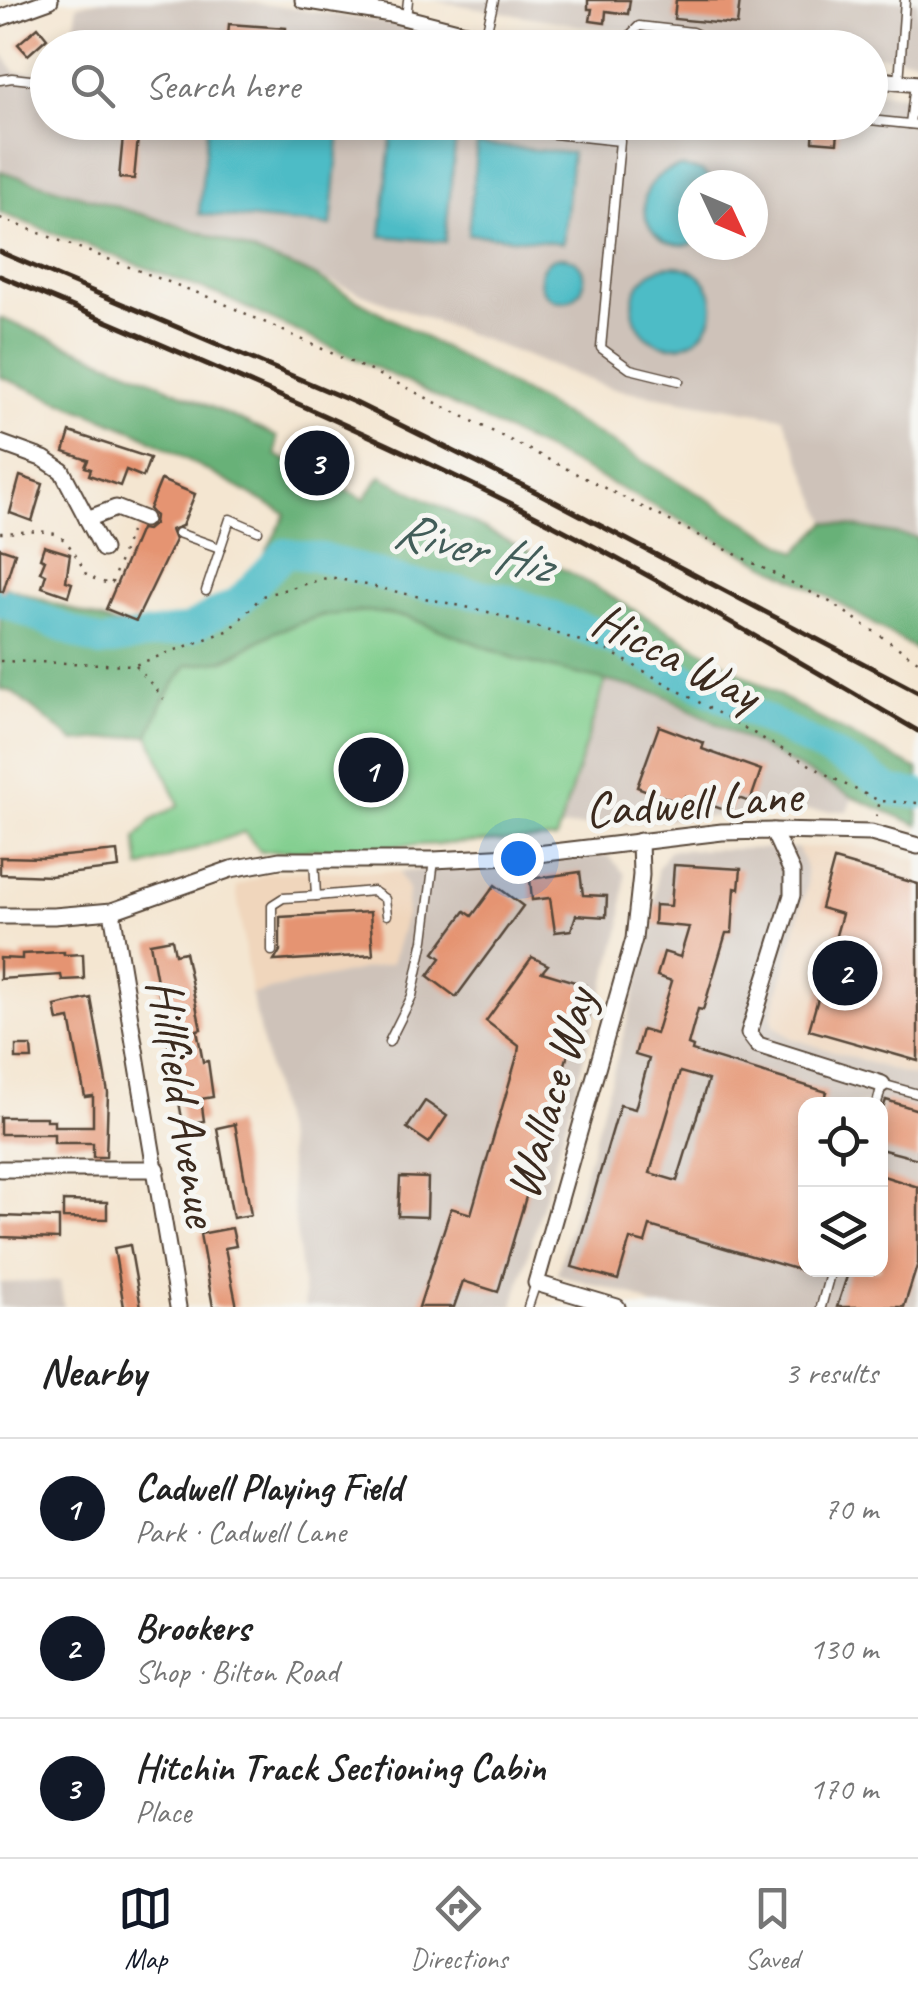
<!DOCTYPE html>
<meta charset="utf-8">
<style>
:root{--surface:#fff;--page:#f2f2f2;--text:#222;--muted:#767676;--line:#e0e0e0;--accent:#111827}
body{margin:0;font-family:Caveat,sans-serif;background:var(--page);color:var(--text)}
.controls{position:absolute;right:30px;bottom:30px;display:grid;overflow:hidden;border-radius:20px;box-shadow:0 5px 15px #0003}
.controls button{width:90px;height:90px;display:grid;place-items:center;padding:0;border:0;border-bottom:2px solid var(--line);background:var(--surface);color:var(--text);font:50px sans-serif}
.compass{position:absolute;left:678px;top:170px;width:90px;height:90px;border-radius:50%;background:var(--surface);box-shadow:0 5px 15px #0003;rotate:134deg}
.you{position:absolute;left:518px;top:858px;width:35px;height:35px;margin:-25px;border:8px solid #fff;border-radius:50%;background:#1a73e8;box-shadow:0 0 0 15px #1a73e833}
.badge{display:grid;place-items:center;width:65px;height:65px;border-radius:50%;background:var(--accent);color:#fff;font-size:32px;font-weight:700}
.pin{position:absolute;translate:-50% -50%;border:5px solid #fff;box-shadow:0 2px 10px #0006}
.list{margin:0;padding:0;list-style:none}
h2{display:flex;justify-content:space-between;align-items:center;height:130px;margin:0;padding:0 40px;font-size:42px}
h2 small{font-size:32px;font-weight:400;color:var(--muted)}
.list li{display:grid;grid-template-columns:65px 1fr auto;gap:30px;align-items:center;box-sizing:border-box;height:140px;padding:0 40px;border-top:2px solid var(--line)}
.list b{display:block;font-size:38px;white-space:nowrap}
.list p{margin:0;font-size:32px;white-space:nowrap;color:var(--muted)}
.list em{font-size:32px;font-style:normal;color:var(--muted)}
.icon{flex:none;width:55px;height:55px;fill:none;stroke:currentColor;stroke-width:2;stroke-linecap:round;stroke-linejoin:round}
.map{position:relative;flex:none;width:918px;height:1307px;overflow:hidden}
.search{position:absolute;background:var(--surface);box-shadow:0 5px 15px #0003;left:30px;right:30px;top:30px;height:110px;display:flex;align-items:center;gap:25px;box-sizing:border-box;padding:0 35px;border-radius:55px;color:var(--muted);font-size:38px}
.sheet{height:550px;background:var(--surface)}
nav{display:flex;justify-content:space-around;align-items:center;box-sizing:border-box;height:140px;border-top:2px solid var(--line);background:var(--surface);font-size:28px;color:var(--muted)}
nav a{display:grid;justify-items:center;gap:5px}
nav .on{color:var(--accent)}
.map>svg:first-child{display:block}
.built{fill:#f0d6bc}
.industrial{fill:#cec2b9;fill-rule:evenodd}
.green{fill:#80ce8d;stroke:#5e7c56;stroke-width:2.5}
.forest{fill:#68b178;stroke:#526e4b;stroke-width:2.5}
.water{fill:#4ebcc6;stroke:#447372;stroke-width:2.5}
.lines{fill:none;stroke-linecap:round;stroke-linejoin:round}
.river{stroke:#4ebcc6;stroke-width:30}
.building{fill:#e59472;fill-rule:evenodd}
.service-casing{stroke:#574639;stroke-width:11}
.minor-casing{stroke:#574639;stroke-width:19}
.path{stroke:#574639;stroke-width:2.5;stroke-dasharray:2.5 8;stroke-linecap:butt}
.service{stroke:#fff;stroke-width:8}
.minor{stroke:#fff;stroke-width:15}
.rail{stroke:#3b2a1e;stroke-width:5}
.labels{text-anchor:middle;stroke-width:10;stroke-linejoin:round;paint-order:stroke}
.street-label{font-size:50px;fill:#3b2a1e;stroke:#f6f6f2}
.water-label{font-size:52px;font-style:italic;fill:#425d59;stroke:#f6f6f2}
</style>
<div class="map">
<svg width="918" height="1307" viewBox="0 0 918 1307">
<rect width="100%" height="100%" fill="#f6f6f2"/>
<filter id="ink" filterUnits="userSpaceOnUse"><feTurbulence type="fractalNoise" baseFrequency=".01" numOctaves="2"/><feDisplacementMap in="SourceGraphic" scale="20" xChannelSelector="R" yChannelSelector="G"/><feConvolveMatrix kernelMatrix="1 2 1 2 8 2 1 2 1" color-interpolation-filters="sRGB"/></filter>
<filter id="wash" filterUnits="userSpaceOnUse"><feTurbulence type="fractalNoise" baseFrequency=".0048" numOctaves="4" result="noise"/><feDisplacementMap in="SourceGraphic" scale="40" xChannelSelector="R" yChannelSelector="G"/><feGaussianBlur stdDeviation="2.25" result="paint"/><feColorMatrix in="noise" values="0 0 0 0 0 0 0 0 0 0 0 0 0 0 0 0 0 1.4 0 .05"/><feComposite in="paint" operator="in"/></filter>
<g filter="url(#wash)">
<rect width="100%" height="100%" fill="#f4e6d1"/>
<!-- built -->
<g class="built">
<path d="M854 845 918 860V1078L791 1038 774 1025 772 1016 807 886 806 867 798 848Z"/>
<path d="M310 871 399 872 408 890 406 915 392 963 251 994 236 887 267 873Z"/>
</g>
<!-- industrial -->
<g class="industrial">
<path d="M102 0H236L384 22 480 47 74 48 77 5Z"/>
<path d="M431 0H918V59L871 55 870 48 778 47 589 27Z"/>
<path d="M0 49 15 72 47 73 48 122H870L871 92 918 96V538L827 522 783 417 610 388 203 233 0 171ZM693 185H753V245H693Z"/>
<path d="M606 679 662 694 853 797 847 811H788L559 828Z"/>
<path d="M798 848 806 867 807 886 772 1016 774 1025 791 1038 918 1078V1307H654L633 1295 557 1274 653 928 657 870 669 850ZM806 1104H880V1270H806Z"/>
<path d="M608 855 625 874 621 928 513 1307H305L286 1145 251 994 392 963 406 915 408 890 399 872Z"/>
<path d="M60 1281 64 1307H0V1283Z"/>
</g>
<!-- green -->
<path class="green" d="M366 611 407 617 522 661 606 679 556 839 261 852 244 832 140 868 136 838 152 820 179 805 149 735 164 699 187 665 226 660 277 631 320 616Z"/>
<!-- forest -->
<g class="forest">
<path d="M0 171 203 233 311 274 587 428 797 552 827 522 918 538V651L832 599 583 469 406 382 221 296 0 213Z"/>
<path d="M0 318 141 375 277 437 276 455 364 499 381 476 578 577 813 715 918 770V825L853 797 662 694 522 661 407 617 366 611 320 616 277 631 221 661 187 665 164 699 149 735 75 742 12 692 0 689V585L116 625 170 621 244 593 286 514 137 432 0 377Z"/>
</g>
<!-- water -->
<g class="water">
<path d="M208 123H253L340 130 331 226 199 214Z"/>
<path d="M393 123 457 129 445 242 381 236Z"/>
<path d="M477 144 572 153 563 243 468 234Z"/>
<path d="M681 167 702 171 716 185H693V244C637 254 624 176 681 167Z"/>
<circle cx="562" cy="279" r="22"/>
<circle cx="673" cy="306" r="40"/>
</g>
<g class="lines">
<!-- river -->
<path class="river" d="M0 601 100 643 188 629 239 601 285 553 323 558 407 583 504 598 607 637 857 767 892 791 918 794"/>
</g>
<g id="blocks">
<!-- building -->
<g class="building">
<path d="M588 0H630L628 14 606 11 605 23 590 21 592 9H588Z"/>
<path d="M676 0H740L737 25 674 19Z"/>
<path d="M229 24 286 28 285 48H227Z"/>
<path d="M38 27 47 38 28 55 18 44Z"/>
<path d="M814 122H839L837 143 813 141Z"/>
<path d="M124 126 139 127 134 179 119 178Z"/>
<path d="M70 432 150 458 143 477 126 470 120 486 89 475 91 469 85 467 88 460 64 452Z"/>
<path d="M20 476 43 484 32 521 10 513Z"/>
<path d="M161 480 195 494 182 526 171 530 175 540 136 621 106 609 140 529 147 530 154 524 155 516 149 509Z"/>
<path d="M44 546 70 554 66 581 72 583 68 596 42 587 46 574 40 572 45 560 40 558Z"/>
<path d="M0 548 15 553 3 592 0 591Z"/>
<path d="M659 726 704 743 702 749 761 770 750 802 735 797 730 812 685 796 682 804 637 787Z"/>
<path d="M117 851 119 868 50 876 0 874V857L43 858Z"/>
<path d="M834 860 918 884V1061L809 1030 842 914 821 908Z"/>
<path d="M674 865 741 869 739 889 735 888 732 933H726L703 1010 698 1009 688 1045 693 1047 692 1051 827 1092 823 1104H806V1272L650 1226 645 1243 630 1239 618 1280 572 1267 620 1105 635 1109 649 1059 635 1055 642 1030 656 1034 672 981 657 976 664 952 680 957 689 927 654 924 655 905 671 906ZM680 1072 708 1080 677 1181 650 1173Z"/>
<path d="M580 872 583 895 607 896 606 917 576 915 571 930 555 932 550 898 532 900 530 879Z"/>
<path d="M495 885 523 906 456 997 428 976 441 958 434 953 465 911 472 916Z"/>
<path d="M370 912 373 955 274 961 280 951V917Z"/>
<path d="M172 939 175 954 185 952 201 1029 197 1030 203 1062 208 1061 213 1097 201 1099 204 1121 183 1124 150 943Z"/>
<path d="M64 952V955L83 954 84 979 62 980 61 975 0 979V958L22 959V954Z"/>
<path d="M532 957 548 965 542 972 585 985 581 998 585 999 583 1003 592 1006 580 1046 571 1044 498 1292 463 1281 454 1307H419L451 1208 471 1214 518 1053 519 1046 486 1021Z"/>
<path d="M91 998 108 1093 106 1157H93V1143H54V1134H0V1117H46V1120H54V1126H93V1096L85 1097 70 1019 58 1021 55 1006Z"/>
<path d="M16 1046H31L32 1059H16Z"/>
<path d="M886 1100 918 1110V1159L880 1149V1117Z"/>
<path d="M425 1101 447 1116 429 1143 407 1128Z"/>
<path d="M235 1124 251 1215 233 1218 217 1128Z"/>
<path d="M880 1175 918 1187V1263L904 1307H837L849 1270H880Z"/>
<path d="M400 1177 428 1178 427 1217 398 1216Z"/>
<path d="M63 1201 107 1202V1219L63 1218Z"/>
<path d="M0 1216 59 1218V1239L0 1237Z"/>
<path d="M232 1228 236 1246 225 1248 237 1307H213L200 1234Z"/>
<path d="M130 1245 134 1268 141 1307H124L114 1248Z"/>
</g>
</g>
</g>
<g filter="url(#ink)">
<use href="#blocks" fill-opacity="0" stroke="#574639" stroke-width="2.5"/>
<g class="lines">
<defs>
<g id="service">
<path d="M406 18 408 0"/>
<path d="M485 38 494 0"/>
<path d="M630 48 632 33 639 26 692 32 706 38 709 48"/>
<path d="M0 80 12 78 48 82"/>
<path d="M899 82 905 0"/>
<path d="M870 120 918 125"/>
<path d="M441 122 620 141 601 348 630 369 679 381"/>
<path d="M910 124 915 84"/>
<path d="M178 533 220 548"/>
<path d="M206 591 230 519 258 531"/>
<path d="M314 859 316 896 373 891 385 899 387 915"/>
<path d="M272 951V905L283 898 316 896"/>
<path d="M389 1042 412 996 424 940 434 860"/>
<path d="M877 1104 882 1084 918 1094"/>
<path d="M528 1307 536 1283"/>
<path d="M821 1307 831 1270"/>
</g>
<g id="minor">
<path d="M303 0 391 14 485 38 550 48"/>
<path d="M0 18 50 0"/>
<path d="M870 79 918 84"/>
<path d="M0 443 44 459 62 471 103 549"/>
<path d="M87 519 116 508 144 519"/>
<path d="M773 831 792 872V895L749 1033 758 1045 882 1084"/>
<path d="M112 911 178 1307"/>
<path d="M0 916H54L112 911 231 869 280 860H434L529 855 722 832 773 831 871 833 918 846"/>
<path d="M0 1169H157"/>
<path d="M617 1307 536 1283 634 939 641 875 640 841"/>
</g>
</defs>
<!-- service casing -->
<use href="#service" class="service-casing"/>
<!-- minor casing -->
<use href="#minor" class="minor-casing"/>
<!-- path -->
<g class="path">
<path d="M0 218 216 300 403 386 830 602 918 661"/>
<path d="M0 533C56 531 60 523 87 576L111 585 130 532"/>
<path d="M0 661 135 665 230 630 262 596 330 577 488 612 603 648 840 782 880 801 918 803"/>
<path d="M136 666 164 699"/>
<path d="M876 817 880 801"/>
</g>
<!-- service -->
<use href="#service" class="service"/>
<!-- minor -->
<use href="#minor" class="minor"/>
<!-- rail -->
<g class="rail">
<path d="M0 252 356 403 542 495 918 692"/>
<path d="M0 276C179 352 360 427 534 515 665 582 791 657 918 731"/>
</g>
</g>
</g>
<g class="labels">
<!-- street labels -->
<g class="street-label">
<text transform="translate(677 655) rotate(27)" y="18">Hicca Way</text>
<text transform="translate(693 801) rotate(-4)" y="18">Cadwell Lane</text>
<text transform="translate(549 1093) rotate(-74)" y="18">Wallace Way</text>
<text transform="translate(185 1102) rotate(81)" y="18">Hillfield Avenue</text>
</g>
<!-- water labels -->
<g class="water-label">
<text transform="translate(473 546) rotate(14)" y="18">River Hiz</text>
</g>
</g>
</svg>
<div class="controls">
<button><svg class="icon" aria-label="locate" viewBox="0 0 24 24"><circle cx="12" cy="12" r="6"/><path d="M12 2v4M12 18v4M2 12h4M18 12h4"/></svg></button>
<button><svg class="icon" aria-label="layers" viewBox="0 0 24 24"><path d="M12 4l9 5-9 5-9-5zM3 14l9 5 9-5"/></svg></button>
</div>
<svg class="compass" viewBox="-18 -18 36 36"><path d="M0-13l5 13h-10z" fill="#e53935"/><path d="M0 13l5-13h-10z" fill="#767676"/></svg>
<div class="you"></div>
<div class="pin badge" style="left:371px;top:770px">1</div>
<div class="pin badge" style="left:845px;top:973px">2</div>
<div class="pin badge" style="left:317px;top:463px">3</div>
<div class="search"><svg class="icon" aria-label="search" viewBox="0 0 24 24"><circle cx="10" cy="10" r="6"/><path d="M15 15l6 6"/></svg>Search here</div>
</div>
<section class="sheet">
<h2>Nearby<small>3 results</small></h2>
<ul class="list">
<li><span class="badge">1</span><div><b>Cadwell Playing Field</b><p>Park · Cadwell Lane</p></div><em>70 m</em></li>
<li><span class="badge">2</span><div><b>Brookers</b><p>Shop · Bilton Road</p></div><em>130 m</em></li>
<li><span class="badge">3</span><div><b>Hitchin Track Sectioning Cabin</b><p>Place</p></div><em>170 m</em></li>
</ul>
</section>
<nav>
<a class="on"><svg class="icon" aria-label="map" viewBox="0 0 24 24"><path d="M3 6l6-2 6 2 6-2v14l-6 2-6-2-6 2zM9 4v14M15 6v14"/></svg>Map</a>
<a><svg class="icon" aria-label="directions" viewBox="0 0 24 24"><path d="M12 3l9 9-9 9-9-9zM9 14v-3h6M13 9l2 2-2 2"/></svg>Directions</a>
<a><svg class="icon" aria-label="saved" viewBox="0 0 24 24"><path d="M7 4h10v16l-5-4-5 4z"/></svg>Saved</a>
</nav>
